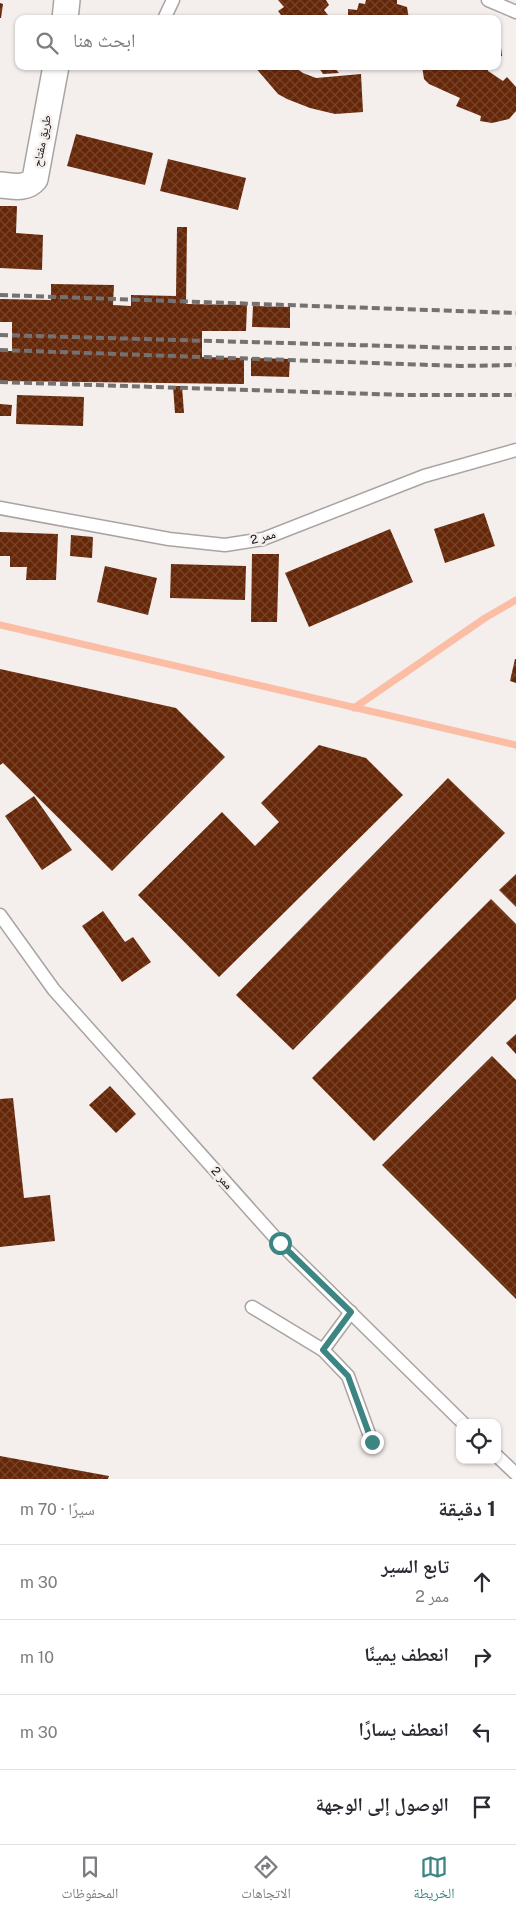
<!DOCTYPE html>
<html lang="ar">
<meta charset="utf-8">
<style>
:root{--surface:#fff;--page:#f2f2f3;--text:#2b2b33;--muted:#7c7c81;--line:#e1e1e2;--accent:#3d8583}
body{margin:0;font-family:"Public Sans","Noto Naskh Arabic",sans-serif;background:var(--page);color:var(--text);direction:rtl}
.controls{position:absolute;right:15px;bottom:15px;display:grid;overflow:hidden;border-radius:10px;box-shadow:0 1px 4px #0004}
.controls button{width:45px;height:45px;display:grid;place-items:center;padding:0;border:0;border-bottom:1px solid var(--line);background:var(--surface);color:var(--text);font:25px sans-serif}
.stop{position:absolute;width:15px;height:15px;margin:-11px;border:4px solid #3d8583;border-radius:50%;background:#fff}
.stop.end{background:#3d8583;border-color:#fff;box-shadow:0 1px 5px #0008}
.list{margin:0;padding:0;list-style:none}
h2{display:flex;justify-content:space-between;align-items:center;height:65px;margin:0;padding:0 20px;font-size:21px}
h2 small{font-size:16px;font-weight:400;color:var(--muted)}
.list li{display:grid;grid-template-columns:32px 1fr auto;gap:15px;align-items:center;box-sizing:border-box;height:75px;padding:0 20px;border-top:1px solid var(--line)}
.list b{display:block;font-size:19px;white-space:nowrap}
.list p{margin:0;font-size:16px;white-space:nowrap;color:var(--muted)}
.list em{font-size:16px;font-style:normal;color:var(--muted)}
.icon{flex:none;width:28px;height:28px;fill:none;stroke:currentColor;stroke-width:2;stroke-linecap:round;stroke-linejoin:round}
.map{position:relative;flex:none;width:516px;height:1479px;overflow:hidden;direction:ltr}
.search{position:absolute;background:var(--surface);box-shadow:0 1px 4px #0004;left:15px;right:15px;top:15px;height:55px;display:flex;align-items:center;gap:12px;box-sizing:border-box;padding:0 18px;border-radius:10px;color:var(--muted);font-size:19px}
.sheet{height:365px;background:var(--surface)}
nav{display:flex;justify-content:space-around;align-items:center;box-sizing:border-box;height:70px;border-top:1px solid var(--line);background:var(--surface);font-size:14px;color:var(--muted)}
nav a{display:grid;justify-items:center;gap:2px}
nav .on{color:var(--accent)}
.map>svg:first-child{display:block}
.lines{fill:none;stroke-linecap:round;stroke-linejoin:round}
.stream{stroke:#fbbea5;stroke-width:7}
.building{fill:url(#building-cross-hatch)}
.service-casing{stroke:#a9a4a2;stroke-width:15}
.minor-casing{stroke:#a9a4a2;stroke-width:28}
.service{stroke:#fff;stroke-width:12}
.minor{stroke:#fff;stroke-width:25}
.rail{stroke:#757170;stroke-width:4;stroke-dasharray:8 4;stroke-linecap:butt}
.route{stroke:#3d8583;stroke-width:6}
.labels{text-anchor:middle;stroke-width:5;stroke-linejoin:round;paint-order:stroke}
.street-label{font-size:12px;fill:#11100f;stroke:#f4eeec}
</style>
<div class="map">
<svg width="516" height="1479" viewBox="0 0 516 1479">
<defs>
<pattern id="building-cross-hatch" width="8" height="8" patternUnits="userSpaceOnUse" patternTransform="scale(1.25)"><rect width="8" height="8" fill="#662708"/><path d="M0 0l8 8M0 8l8-8" fill="none" stroke="#76442b"/></pattern>
</defs>
<rect width="100%" height="100%" fill="#f4eeec"/>
<g class="lines">
<!-- stream -->
<g class="stream">
<path d="M0 625 516 745"/>
<path d="M354 708 485 618 516 600"/>
</g>
</g>
<!-- building -->
<g class="building">
<path d="M278 0H326L329 5 324 10 328 15 325 19H284L278 11 284 7Z"/>
<path d="M366 0H397V4L407 7 409 19H341V15L348 16V9L357 10 359 3 365 4Z"/>
<path d="M0 3 3 4 1 18H0Z"/>
<path d="M497 37 500 39 502 56 497 57Z"/>
<path d="M254 66H293L303 73 316 78 361 74 363 112 335 114 310 108 287 99 278 94Z"/>
<path d="M323 66H333L339 73 323 74 319 68Z"/>
<path d="M422 66H488V71L503 81 507 77 516 87V111L509 119 492 123 480 121 481 116 456 106 460 98 429 84 424 79Z"/>
<path d="M76 134 153 153 145 185 67 166Z"/>
<path d="M168 159 246 178 238 210 160 191Z"/>
<path d="M0 206H17L16 233 43 235 42 270 0 268Z"/>
<path d="M177 227H187L186 304 247 305 246 331H202V357L244 358V384L0 381V351H12V322H0V299L51 300V284L114 285 113 305 131 306V295L176 296Z"/>
<path d="M253 306 290 307V328L252 327Z"/>
<path d="M251 358 290 359 289 377 251 376Z"/>
<path d="M173 386H182L184 413H175Z"/>
<path d="M17 395 84 397 83 426 16 424Z"/>
<path d="M0 404 12 405 11 416H0Z"/>
<path d="M484 513 495 546 445 563 434 529Z"/>
<path d="M390 529 413 582 309 627 285 573Z"/>
<path d="M0 532 58 534 56 580H26L27 567H10V556H0Z"/>
<path d="M71 535 93 537 92 558 70 556Z"/>
<path d="M252 554H279L277 622H251Z"/>
<path d="M171 564 246 566 245 600 170 598Z"/>
<path d="M105 566 157 578 148 615 97 602Z"/>
<path d="M515 659H516V683L510 681Z"/>
<path d="M0 669 176 708 225 757 112 871 3 763 0 765Z"/>
<path d="M319 745 366 758 403 795 219 977 138 895 222 812 255 846 279 822 261 803Z"/>
<path d="M448 778 505 833 293 1050 236 995Z"/>
<path d="M34 796 72 850 42 870 5 816Z"/>
<path d="M516 874V907L499 890Z"/>
<path d="M491 899 516 924V999L374 1141 312 1078Z"/>
<path d="M103 911 125 942 133 937 151 962 122 982 82 926Z"/>
<path d="M516 1034V1054L506 1043Z"/>
<path d="M492 1056 516 1080V1299L382 1165Z"/>
<path d="M110 1086 136 1114 116 1133 89 1105Z"/>
<path d="M13 1098 24 1198 50 1195 55 1241 0 1247V1099Z"/>
<path d="M0 1456 109 1476 108 1479H0Z"/>
</g>
<g class="lines">
<defs>
<g id="service">
<path d="M488 0 516 12"/>
<path d="M164 19 173 0"/>
<path d="M0 508 169 539 225 545 263 539 424 476 516 450"/>
<path d="M0 915 54 990 280 1243 463 1423"/>
<path d="M252 1307 323 1350 348 1376 372 1442"/>
<path d="M323 1350 351 1312"/>
<path d="M497 1456 516 1474"/>
</g>
<g id="minor">
<path d="M65 19 67 0"/>
<path d="M0 185C13 186 26 190 35 179L56 66"/>
</g>
</defs>
<!-- service casing -->
<use href="#service" class="service-casing"/>
<!-- minor casing -->
<use href="#minor" class="minor-casing"/>
<!-- service -->
<use href="#service" class="service"/>
<!-- minor -->
<use href="#minor" class="minor"/>
<!-- rail -->
<g class="rail">
<path d="M0 295 516 313"/>
<path d="M0 335 461 348H516"/>
<path d="M0 350 460 366 516 365"/>
<path d="M0 382 405 395H516"/>
</g>
</g>
<g class="lines">
<!-- route -->
<path class="route" d="M280 1243 351 1312 323 1350 348 1376 372 1442"/>
</g>
<g class="labels">
<!-- street labels -->
<g class="street-label">
<text transform="translate(42 141) rotate(-79)" y="4">طريق مفتاح</text>
<text transform="translate(263 537) rotate(-15)" y="4">ممر 2</text>
<text transform="translate(222 1178) rotate(48)" y="4">ممر 2</text>
</g>
</g>
</svg>
<div class="controls">
<button><svg class="icon" aria-label="locate" viewBox="0 0 24 24"><circle cx="12" cy="12" r="6"/><path d="M12 2v4M12 18v4M2 12h4M18 12h4"/></svg></button>
</div>
<div class="stop" style="left:280px;top:1243px"></div>
<div class="stop end" style="left:372px;top:1442px"></div>
<div class="search"><svg class="icon" aria-label="search" viewBox="0 0 24 24"><circle cx="10" cy="10" r="6"/><path d="M15 15l6 6"/></svg>ابحث هنا</div>
</div>
<section class="sheet">
<h2>1 دقيقة<small>سيرًا · 70 m</small></h2>
<ul class="list">
<li><svg class="icon" aria-label="ahead" viewBox="0 0 24 24"><path d="M12 20V5M6 11l6-6 6 6"/></svg><div><b>تابع السير</b><p>ممر 2</p></div><em>30 m</em></li>
<li><svg class="icon" aria-label="right" viewBox="0 0 24 24"><path d="M7 20v-9h11M14 6l5 5-5 5"/></svg><div><b>انعطف يمينًا</b></div><em>10 m</em></li>
<li><svg class="icon" aria-label="left" viewBox="0 0 24 24"><path d="M17 20v-9H6M10 6l-5 5 5 5"/></svg><div><b>انعطف يسارًا</b></div><em>30 m</em></li>
<li><svg class="icon" aria-label="arrive" viewBox="0 0 24 24"><path d="M6 21V4h12l-3 4 3 4H6"/></svg><div><b>الوصول إلى الوجهة</b></div></li>
</ul>
</section>
<nav>
<a class="on"><svg class="icon" aria-label="map" viewBox="0 0 24 24"><path d="M3 6l6-2 6 2 6-2v14l-6 2-6-2-6 2zM9 4v14M15 6v14"/></svg>الخريطة</a>
<a><svg class="icon" aria-label="directions" viewBox="0 0 24 24"><path d="M12 3l9 9-9 9-9-9zM9 14v-3h6M13 9l2 2-2 2"/></svg>الاتجاهات</a>
<a><svg class="icon" aria-label="saved" viewBox="0 0 24 24"><path d="M7 4h10v16l-5-4-5 4z"/></svg>المحفوظات</a>
</nav>
